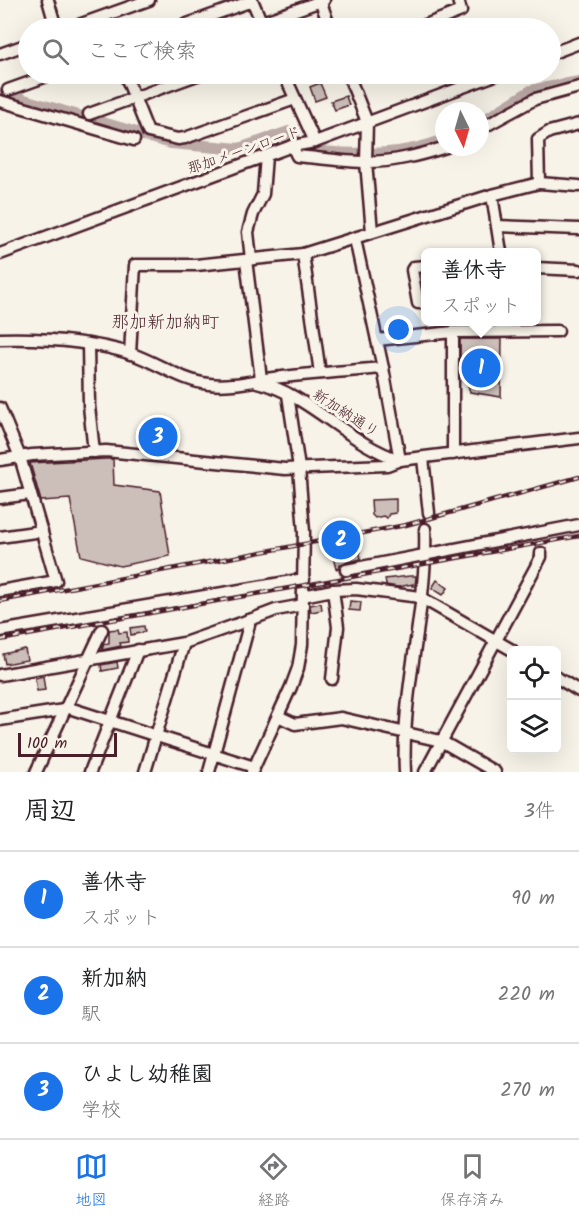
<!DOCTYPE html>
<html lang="ja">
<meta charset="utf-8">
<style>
:root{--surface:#fff;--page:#f6f6f6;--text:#202124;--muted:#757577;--line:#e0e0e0;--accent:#1a73e8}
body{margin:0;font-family:Kalam,"Klee One",sans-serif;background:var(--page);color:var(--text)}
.controls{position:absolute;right:18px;bottom:18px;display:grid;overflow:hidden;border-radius:9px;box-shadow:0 6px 24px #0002}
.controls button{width:54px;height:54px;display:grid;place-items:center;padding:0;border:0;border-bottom:2px solid var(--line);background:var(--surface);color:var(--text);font:30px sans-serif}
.compass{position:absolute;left:435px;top:102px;width:54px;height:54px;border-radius:50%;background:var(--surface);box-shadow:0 6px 24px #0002;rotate:175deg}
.scale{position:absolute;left:18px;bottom:15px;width:99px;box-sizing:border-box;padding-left:6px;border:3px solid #4a1f2b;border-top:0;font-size:16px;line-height:21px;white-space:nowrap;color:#4a1f2b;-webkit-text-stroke:4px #f7f3e8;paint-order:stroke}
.you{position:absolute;left:399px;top:330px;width:21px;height:21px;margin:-15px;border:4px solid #fff;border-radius:50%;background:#1a73e8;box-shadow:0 0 0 9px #1a73e833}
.badge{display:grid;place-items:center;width:39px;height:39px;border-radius:50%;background:var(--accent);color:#fff;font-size:20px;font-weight:700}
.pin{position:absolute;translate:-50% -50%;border:3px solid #fff;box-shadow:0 2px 6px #0006}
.popup{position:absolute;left:421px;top:248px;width:120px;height:78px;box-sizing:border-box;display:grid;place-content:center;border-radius:9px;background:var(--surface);filter:drop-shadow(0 2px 4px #0005);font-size:20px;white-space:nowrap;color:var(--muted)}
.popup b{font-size:22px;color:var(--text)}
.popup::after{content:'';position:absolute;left:50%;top:100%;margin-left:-12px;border:12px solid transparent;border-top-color:var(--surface)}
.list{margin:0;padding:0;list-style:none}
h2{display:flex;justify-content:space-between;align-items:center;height:78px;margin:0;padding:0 24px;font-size:26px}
h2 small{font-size:20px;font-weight:400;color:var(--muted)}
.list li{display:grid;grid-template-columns:39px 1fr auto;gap:18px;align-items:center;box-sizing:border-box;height:96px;padding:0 24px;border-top:2px solid var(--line)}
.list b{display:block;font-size:22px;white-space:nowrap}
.list p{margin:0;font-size:20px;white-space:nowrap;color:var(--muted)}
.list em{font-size:20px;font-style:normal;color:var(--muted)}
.icon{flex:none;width:33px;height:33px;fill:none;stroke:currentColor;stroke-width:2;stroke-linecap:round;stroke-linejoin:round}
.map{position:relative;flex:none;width:579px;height:772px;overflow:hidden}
.search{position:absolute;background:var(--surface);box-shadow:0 6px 24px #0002;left:18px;right:18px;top:18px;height:66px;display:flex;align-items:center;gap:15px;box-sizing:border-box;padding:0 21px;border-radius:33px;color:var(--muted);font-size:22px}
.sheet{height:366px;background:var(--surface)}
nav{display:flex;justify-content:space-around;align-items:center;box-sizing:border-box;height:84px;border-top:2px solid var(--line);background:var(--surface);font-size:16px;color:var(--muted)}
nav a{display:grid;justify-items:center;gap:3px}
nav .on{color:var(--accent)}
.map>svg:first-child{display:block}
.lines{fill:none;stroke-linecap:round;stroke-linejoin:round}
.river{stroke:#bcaaa7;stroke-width:12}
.building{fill:#ccbfb9;stroke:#4a1f2b;stroke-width:1.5}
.minor-casing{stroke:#4a1f2b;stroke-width:15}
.minor{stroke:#f7f3e8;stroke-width:10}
.rail-casing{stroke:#4a1f2b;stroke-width:4.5}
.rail{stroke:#f7f3e8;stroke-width:2;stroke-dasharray:7;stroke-linecap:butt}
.labels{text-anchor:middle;stroke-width:6;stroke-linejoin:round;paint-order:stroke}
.street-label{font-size:15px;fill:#4a1f2b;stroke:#f7f3e8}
.quarter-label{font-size:18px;fill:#4a1f2b;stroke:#f7f3e8}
</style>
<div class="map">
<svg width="579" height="772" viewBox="0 0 579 772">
<rect width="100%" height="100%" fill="#f7f3e8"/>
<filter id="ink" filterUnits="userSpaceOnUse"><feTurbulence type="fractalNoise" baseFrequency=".0167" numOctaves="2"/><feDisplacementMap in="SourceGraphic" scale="12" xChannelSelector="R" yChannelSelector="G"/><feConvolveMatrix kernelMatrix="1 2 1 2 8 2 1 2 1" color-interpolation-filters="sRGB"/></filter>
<g filter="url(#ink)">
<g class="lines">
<!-- river -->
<g class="river">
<path d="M0 93 171 143 239 149 289 132 294 135"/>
<path d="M480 123 531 91 579 82"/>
<path d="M312 150 317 152C361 155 402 157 444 140"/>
</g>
</g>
<!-- building -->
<g class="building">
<path d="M320 83 326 97 315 101 310 87Z"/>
<path d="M346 96 349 105 335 110 331 101Z"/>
<path d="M460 339H502L501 397 470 392 463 369 460 368Z"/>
<path d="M106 459H113L114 485 160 491 170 556 120 566 81 556 70 499 41 501 30 463Z"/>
<path d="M396 499V513L389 514 387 518 383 516 375 518 372 515 371 500Z"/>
<path d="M359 548 361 559 340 564 339 568 336 569 332 553Z"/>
<path d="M410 576H416L415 586H412L413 584 398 587 386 585 385 579Z"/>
<path d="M437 580 448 588 443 595 432 588Z"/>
<path d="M350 601 361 602 360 611 349 610Z"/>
<path d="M321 603 322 610 311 612 310 605Z"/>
<path d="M144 626 145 632 131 635 130 628Z"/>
<path d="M118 629 119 633 127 632 128 642 120 643 121 646 102 650 104 644 109 643V630Z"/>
<path d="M25 649 27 660 5 664 3 654Z"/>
<path d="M117 662 118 668 102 671 101 665Z"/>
<path d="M43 676 45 690 37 691 35 678Z"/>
</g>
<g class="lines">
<defs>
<g id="minor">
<path d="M48 0 56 28"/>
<path d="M252 0 264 28"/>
<path d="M320 0 330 28"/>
<path d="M262 22 324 0"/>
<path d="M70 28 149 0"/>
<path d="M176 28 252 1"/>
<path d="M418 28 461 11 458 0"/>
<path d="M0 54 28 44"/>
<path d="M550 54 579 43"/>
<path d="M125 74 148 132 178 139 185 138 295 99"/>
<path d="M284 74 315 142"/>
<path d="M348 74 367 122 366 162 372 232"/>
<path d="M8 90 53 74"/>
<path d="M0 101 134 140"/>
<path d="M89 114 200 74"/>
<path d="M480 129 535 99 579 87"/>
<path d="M292 146 297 156C320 158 344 162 367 162 394 162 420 155 446 147"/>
<path d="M539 183 579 186"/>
<path d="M492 195 501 252"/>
<path d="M497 226 579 229"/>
<path d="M355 239 383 368 400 460"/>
<path d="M0 254 292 146 315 142 498 74"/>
<path d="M303 254 320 373"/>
<path d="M251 259 248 232 253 214 263 194 266 156"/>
<path d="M246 260 261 379"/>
<path d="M426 266 414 267 412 270 418 303H426"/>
<path d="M536 268 579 270"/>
<path d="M453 332V454"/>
<path d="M0 339C43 338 91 341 132 354 158 363 182 381 209 384 234 387 258 379 282 377 316 373 350 371 383 368"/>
<path d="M377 340 453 332 558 331"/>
<path d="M88 344 89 406 94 452"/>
<path d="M130 354 135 265H196L303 254 492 195 539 183 538 139 549 132 579 124"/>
<path d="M257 382C308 393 348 444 400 460L579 438"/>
<path d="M0 408 20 457 56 581 0 591"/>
<path d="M423 458 429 513"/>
<path d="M0 460 32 455 106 451 285 469 387 465 400 460"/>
<path d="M0 498 30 494"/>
<path d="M0 537 42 531"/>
<path d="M346 570 579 525"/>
<path d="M303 596 333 590 356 589 420 597 512 650"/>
<path d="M0 631 304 579"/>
<path d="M0 675 184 643 255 618 276 610 303 605"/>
<path d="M556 677 579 691"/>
<path d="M332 679 338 627 333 590"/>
<path d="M66 707 254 767"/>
<path d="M278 716 295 724 341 718 441 741 495 772"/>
<path d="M0 720 64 710"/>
<path d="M36 772 102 630"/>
<path d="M90 772 138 650"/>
<path d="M145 772 184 643"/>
<path d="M209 772 249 625 248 620"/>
<path d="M252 772 291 687 298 668 302 645 304 532 299 468 288 395"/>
<path d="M405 772C401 690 428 609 425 529"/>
<path d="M425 772 541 557V553"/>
</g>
</defs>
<!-- minor casing -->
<use href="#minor" class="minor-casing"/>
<!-- minor -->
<use href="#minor" class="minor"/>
<defs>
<g id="rail">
<path d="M0 601 406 525 579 477"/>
<path d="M0 640 579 536"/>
</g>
</defs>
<!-- rail casing -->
<use href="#rail" class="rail-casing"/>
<!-- rail -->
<use href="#rail" class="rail"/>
</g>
</g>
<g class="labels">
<!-- street labels -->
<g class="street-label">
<text transform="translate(244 150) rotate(-19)" y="5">那加メーンロード</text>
<text transform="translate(346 413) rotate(33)" y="5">新加納通り</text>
</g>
<!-- quarter labels -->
<g class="quarter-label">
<text x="165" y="328">那加新加納町</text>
</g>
</g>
</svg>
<div class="controls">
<button><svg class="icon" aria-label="locate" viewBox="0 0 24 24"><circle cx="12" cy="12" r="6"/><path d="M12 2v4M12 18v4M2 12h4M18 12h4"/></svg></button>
<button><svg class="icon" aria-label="layers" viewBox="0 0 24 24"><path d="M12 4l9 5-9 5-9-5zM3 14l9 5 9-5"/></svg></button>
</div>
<svg class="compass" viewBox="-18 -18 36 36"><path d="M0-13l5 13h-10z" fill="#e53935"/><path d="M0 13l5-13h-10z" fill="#757577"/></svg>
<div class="scale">100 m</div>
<div class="you"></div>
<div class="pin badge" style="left:481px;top:368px">1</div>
<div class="popup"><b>善休寺</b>スポット</div>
<div class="pin badge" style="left:341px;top:540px">2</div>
<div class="pin badge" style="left:158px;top:437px">3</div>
<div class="search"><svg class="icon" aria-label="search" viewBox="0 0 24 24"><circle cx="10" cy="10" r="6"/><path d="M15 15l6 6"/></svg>ここで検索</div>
</div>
<section class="sheet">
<h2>周辺<small>3件</small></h2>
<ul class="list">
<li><span class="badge">1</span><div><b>善休寺</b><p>スポット</p></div><em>90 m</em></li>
<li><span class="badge">2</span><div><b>新加納</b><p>駅</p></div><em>220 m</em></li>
<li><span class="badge">3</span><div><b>ひよし幼稚園</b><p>学校</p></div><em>270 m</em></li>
</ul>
</section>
<nav>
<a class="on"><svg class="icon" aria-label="map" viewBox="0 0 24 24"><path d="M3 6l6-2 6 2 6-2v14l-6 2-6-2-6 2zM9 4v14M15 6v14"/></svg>地図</a>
<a><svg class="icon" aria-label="directions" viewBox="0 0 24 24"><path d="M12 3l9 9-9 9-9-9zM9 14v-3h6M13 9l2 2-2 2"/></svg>経路</a>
<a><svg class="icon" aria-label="saved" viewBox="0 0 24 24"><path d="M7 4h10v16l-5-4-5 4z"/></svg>保存済み</a>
</nav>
